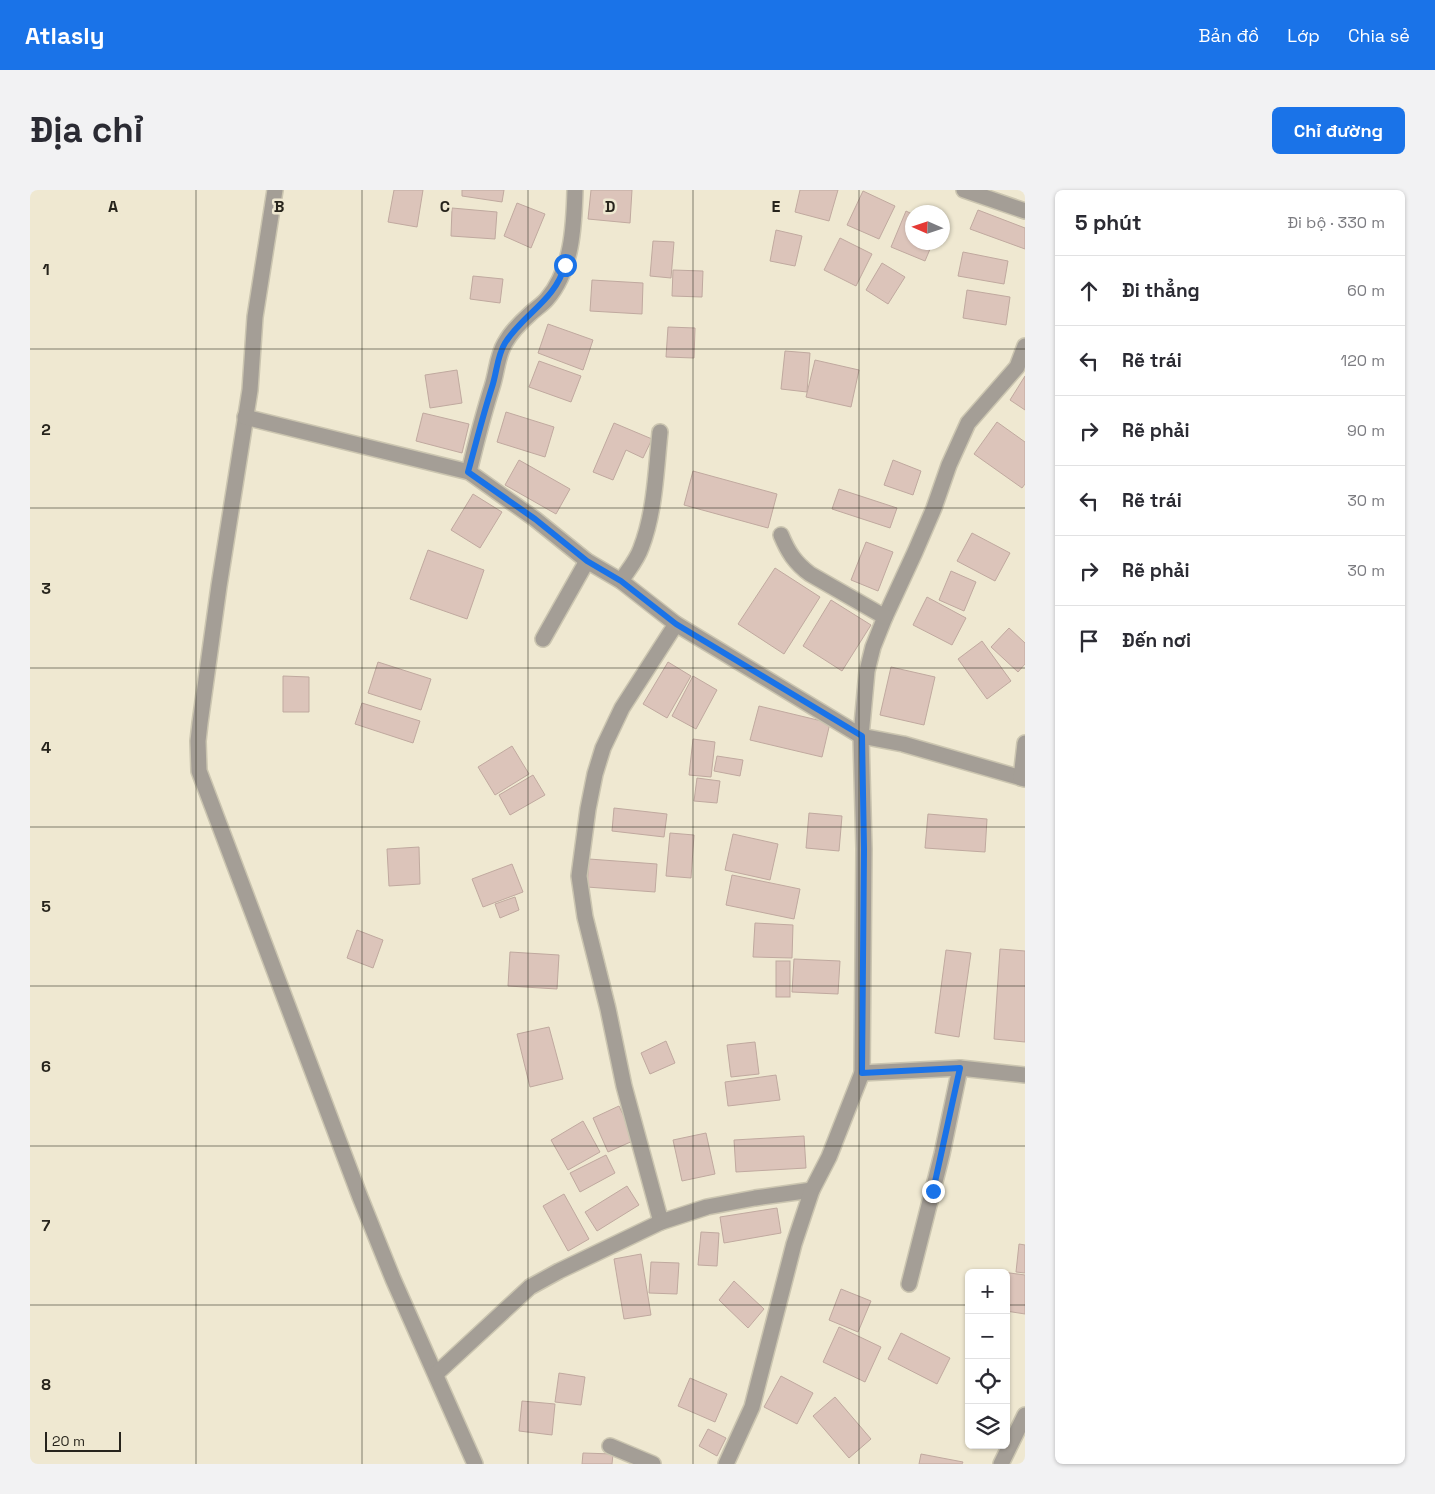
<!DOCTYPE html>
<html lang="vi">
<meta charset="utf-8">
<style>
:root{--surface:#fff;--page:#f2f2f3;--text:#2b2b33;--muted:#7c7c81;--line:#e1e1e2;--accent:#1a73e8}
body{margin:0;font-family:"Space Grotesk",sans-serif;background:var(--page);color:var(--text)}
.controls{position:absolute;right:15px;bottom:15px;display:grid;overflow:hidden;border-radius:8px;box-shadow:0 1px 4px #0004}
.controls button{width:45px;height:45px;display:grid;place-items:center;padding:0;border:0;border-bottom:1px solid var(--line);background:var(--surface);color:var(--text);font:25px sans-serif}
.compass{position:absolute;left:875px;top:15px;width:45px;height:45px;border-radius:50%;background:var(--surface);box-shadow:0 1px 4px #0004;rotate:273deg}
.scale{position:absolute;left:15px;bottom:12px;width:76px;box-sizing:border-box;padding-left:5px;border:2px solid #27241c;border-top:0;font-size:14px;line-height:18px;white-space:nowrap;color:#27241c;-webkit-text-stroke:4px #efe8d1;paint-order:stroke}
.stop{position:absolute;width:15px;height:15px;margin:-11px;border:4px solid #1a73e8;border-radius:50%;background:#fff}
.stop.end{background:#1a73e8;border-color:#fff;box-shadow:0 1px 5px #0008}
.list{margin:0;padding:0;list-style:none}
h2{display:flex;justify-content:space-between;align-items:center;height:65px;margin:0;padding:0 20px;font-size:21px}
h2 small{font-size:16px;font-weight:400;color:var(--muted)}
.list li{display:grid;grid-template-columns:32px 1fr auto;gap:15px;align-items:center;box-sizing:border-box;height:70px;padding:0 20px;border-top:1px solid var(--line)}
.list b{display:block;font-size:19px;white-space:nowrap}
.list em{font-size:16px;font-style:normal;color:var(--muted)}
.icon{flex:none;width:28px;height:28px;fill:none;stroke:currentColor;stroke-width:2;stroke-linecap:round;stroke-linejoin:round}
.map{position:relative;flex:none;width:995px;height:1274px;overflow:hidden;border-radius:8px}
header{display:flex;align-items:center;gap:30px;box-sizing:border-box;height:70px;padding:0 25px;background:var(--accent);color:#fff}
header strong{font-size:24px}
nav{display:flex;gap:28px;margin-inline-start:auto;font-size:18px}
.intro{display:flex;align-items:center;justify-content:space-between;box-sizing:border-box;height:120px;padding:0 30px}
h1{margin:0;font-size:35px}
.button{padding:12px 22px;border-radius:8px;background:var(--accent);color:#fff;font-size:18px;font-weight:700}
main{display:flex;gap:30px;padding:0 30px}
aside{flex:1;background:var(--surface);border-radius:8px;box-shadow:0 1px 4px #0004}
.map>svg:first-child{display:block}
.building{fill:#dcc4ba;stroke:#c0a99f}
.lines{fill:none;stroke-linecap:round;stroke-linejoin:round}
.minor-casing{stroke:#cbc5b0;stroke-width:18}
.minor{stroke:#a49e96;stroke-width:15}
.route{stroke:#1a73e8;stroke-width:6}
.grid{fill:none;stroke:#27241c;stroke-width:1;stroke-opacity:0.55}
.grid-label{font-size:16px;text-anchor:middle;font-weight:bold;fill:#27241c;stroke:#efe8d1;stroke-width:5;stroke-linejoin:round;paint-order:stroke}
</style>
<header>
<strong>Atlasly</strong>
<nav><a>Bản đồ</a><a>Lớp</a><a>Chia sẻ</a></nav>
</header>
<div class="intro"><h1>Địa chỉ</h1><a class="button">Chỉ đường</a></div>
<main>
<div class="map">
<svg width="995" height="1274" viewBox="0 0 995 1274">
<rect width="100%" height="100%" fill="#efe8d1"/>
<!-- building -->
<g class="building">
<path d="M364 0H393L387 37 358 32Z"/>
<path d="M432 0H474L472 12 432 6Z"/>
<path d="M561 0H602L600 33 558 29Z"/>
<path d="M770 0H808L799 31 765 22Z"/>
<path d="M833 1 865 16 849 49 817 35Z"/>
<path d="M487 13 515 24 501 58 474 46Z"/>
<path d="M422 18 467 22 465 49 421 46Z"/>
<path d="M948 20 995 38V59L940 39Z"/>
<path d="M876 21 882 24V52H903L895 71 861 57Z"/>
<path d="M746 40 772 46 765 76 740 71Z"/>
<path d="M810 48 842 64 826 96 794 80Z"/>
<path d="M623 51 644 52 641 88 620 86Z"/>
<path d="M933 62 978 71 974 94 928 86Z"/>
<path d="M852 73 875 87 858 114 836 100Z"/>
<path d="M643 80 673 81 672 107 642 106Z"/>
<path d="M443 86 473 89 470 113 440 109Z"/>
<path d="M562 90 613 93 612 124 560 121Z"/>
<path d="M937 100 980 107 976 135 933 128Z"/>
<path d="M518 134 563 150 553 180 508 163Z"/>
<path d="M638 137 665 138 664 168 636 167Z"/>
<path d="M755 161 780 163 777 202 751 199Z"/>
<path d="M785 170 829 180 821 217 776 207Z"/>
<path d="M509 171 551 186 541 212 499 197Z"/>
<path d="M427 180 432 213 400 218 395 185Z"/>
<path d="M995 186V220L980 210Z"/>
<path d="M476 222 524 237 515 267 467 252Z"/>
<path d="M393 223 439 234 432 263 386 251Z"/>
<path d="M967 232 995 252V294L992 298 944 264Z"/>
<path d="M584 233 622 249 613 268 596 260 583 290 563 282Z"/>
<path d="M489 270 540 299 526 324 475 295Z"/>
<path d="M863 270 891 281 883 305 854 295Z"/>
<path d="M663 281 747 304 738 338 654 315Z"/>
<path d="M809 299 867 318 860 338 802 319Z"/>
<path d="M443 304 472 322 450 358 421 340Z"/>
<path d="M942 343 980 363 965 391 927 371Z"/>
<path d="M836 352 863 362 848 401 821 390Z"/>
<path d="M398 360 454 380 437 429 380 409Z"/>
<path d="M745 378 790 407 754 464 708 434Z"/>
<path d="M921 381 946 392 934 421 909 410Z"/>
<path d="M897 407 936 428 922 455 883 435Z"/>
<path d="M801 410 841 435 812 481 773 456Z"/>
<path d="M979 438 995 453V474L988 482 961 457Z"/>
<path d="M952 451 981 491 957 509 928 469Z"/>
<path d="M348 472 401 489 391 520 338 503Z"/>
<path d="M638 472 661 486 637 528 613 514Z"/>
<path d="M861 477 905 487 894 535 850 525Z"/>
<path d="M253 486 279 487V522H253Z"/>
<path d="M663 486 687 500 666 539 642 526Z"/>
<path d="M332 513 390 531 383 553 325 534Z"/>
<path d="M729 516 800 533 792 567 720 550Z"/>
<path d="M663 549 685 552 681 587 659 585Z"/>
<path d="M482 556 499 584 465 605 448 577Z"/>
<path d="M687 566 713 570 710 586 684 581Z"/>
<path d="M503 585 515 605 480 625 469 605Z"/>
<path d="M667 588 690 591 687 613 664 611Z"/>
<path d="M584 618 637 624 634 647 582 641Z"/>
<path d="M779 623 812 626 809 661 776 658Z"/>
<path d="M898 624 957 629 955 662 895 658Z"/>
<path d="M640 643 664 645 661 688 636 686Z"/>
<path d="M703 644 748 654 740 690 695 680Z"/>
<path d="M389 657 390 694 359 696 357 659Z"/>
<path d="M559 669 627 674 625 702 557 697Z"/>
<path d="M482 674 493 702 453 717 442 689Z"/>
<path d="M702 685 770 699 764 729 696 715Z"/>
<path d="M485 707 489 720 470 728 465 714Z"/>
<path d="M725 733 763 735 762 768 723 767Z"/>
<path d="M327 740 353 750 343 778 317 768Z"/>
<path d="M970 759 995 761V852L964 849Z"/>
<path d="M916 760 941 763 929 847 905 843Z"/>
<path d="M480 762 529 765 527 799 478 796Z"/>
<path d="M764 769 810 771 808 804 762 802Z"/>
<rect x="746" y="771" width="14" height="36"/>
<path d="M519 837 533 889 500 897 487 844Z"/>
<path d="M636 851 645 873 620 884 611 863Z"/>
<path d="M725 852 729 884 701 887 697 855Z"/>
<path d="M746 885 750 910 698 916 695 892Z"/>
<path d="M589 916 605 950 578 962 563 928Z"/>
<path d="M553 931 570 962 538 980 521 950Z"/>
<path d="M676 943 685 984 652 991 643 950Z"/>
<path d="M774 946 776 978 706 982 704 950Z"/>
<path d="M576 965 585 983 550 1002 540 983Z"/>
<path d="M597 996 609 1015 567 1041 555 1022Z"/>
<path d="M534 1004 559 1049 538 1061 513 1016Z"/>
<path d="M747 1018 751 1043 694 1053 690 1027Z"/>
<path d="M671 1042 689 1043 687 1076 668 1075Z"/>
<path d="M989 1054 995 1055V1083L986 1082Z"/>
<path d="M611 1064 621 1125 594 1129 584 1069Z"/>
<path d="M621 1072 649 1073 647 1104 619 1103Z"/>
<path d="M972 1082 995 1085V1124L976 1121V1083Z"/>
<path d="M704 1091 734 1119 718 1138 689 1110Z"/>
<path d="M811 1099 841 1111 828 1142 799 1130Z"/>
<path d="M809 1137 851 1157 835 1192 793 1172Z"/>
<path d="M871 1143 920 1168 907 1194 858 1169Z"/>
<path d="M529 1183 555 1187 551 1215 525 1212Z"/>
<path d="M751 1186 783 1203 767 1234 734 1217Z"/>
<path d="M660 1188 697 1204 685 1232 648 1216Z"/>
<path d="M805 1207 841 1249 819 1268 783 1226Z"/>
<path d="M492 1211 525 1214 522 1245 489 1241Z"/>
<path d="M678 1239 696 1248 687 1266 669 1256Z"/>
<path d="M553 1263 583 1264 582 1274H552Z"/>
<path d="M891 1264 933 1272 932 1274H889Z"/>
</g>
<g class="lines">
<defs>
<g id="minor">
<path d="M245 0 225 127 220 200 189 396 170 533 168 551 169 581 330 1007 363 1089 445 1274"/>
<path d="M934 0 995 21"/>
<path d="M995 156 987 177 938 233 919 275 904 318 885 362 855 427 843 457 837 481 831 546 834 659 832 883 930 878 995 885"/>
<path d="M215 227 439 282 505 329 557 371 591 391 646 434 831 546 873 554 995 589"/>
<path d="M439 282C446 253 453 225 462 197 467 182 467 166 475 153 481 142 491 132 500 124 505 119 512 115 517 109 542 80 544 37 545 0"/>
<path d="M751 345C758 362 765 373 780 384L855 427"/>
<path d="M591 391C598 380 607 370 611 358 625 322 626 280 630 242"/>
<path d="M513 449 557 371"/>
<path d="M991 588 995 553"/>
<path d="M631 1032 594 896 578 819 555 727 549 686 558 619 565 584 573 558 592 518 646 434"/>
<path d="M879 1094 912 964 930 878"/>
<path d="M406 1184 500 1097 529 1081 631 1032 677 1017 725 1008 782 1000"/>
<path d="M580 1256 623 1274"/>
<path d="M696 1274 722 1217 764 1054 782 1000 799 967 832 883"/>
<path d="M971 1274 995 1225"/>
</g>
</defs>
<!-- minor casing -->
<use href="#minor" class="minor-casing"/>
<!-- minor -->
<use href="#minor" class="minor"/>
</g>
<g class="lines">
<!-- route -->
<path class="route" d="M535 75C525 111 494 123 475 153 467 166 467 182 462 197 453 225 446 253 438 282L505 329 557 371 591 391 646 434 832 546 834 659 832 883 930 878 903 1001"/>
</g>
<!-- grid -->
<path class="grid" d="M166 0V1274M332 0V1274M498 0V1274M663 0V1274M829 0V1274M0 159H995M0 318H995M0 478H995M0 637H995M0 796H995M0 956H995M0 1115H939M976 1115H995"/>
<g class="grid-label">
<text x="83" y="22">A</text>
<text x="249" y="22">B</text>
<text x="415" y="22">C</text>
<text x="580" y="22">D</text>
<text x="746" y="22">E</text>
<text x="16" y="85">1</text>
<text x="16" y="245">2</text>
<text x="16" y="404">3</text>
<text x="16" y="563">4</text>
<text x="16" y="722">5</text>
<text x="16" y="882">6</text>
<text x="16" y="1041">7</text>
<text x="16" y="1200">8</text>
</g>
</svg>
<div class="controls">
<button>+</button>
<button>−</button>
<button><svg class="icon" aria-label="locate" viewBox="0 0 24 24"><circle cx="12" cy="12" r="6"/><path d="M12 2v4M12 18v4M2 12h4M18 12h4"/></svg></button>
<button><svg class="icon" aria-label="layers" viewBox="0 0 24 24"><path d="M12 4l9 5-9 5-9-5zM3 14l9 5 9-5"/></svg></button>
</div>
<svg class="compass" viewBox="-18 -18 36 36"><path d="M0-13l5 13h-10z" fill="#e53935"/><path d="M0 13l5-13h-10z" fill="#7c7c81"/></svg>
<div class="scale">20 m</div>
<div class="stop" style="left:535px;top:75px"></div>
<div class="stop end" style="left:903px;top:1001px"></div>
</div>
<aside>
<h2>5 phút<small>Đi bộ · 330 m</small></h2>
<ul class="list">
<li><svg class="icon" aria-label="ahead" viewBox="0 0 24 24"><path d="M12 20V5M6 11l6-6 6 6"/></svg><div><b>Đi thẳng</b></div><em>60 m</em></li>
<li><svg class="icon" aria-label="left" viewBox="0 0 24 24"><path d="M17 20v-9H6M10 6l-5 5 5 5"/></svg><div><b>Rẽ trái</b></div><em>120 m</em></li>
<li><svg class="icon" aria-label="right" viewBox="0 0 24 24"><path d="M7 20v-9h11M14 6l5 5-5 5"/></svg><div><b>Rẽ phải</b></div><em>90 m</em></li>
<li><svg class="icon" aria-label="left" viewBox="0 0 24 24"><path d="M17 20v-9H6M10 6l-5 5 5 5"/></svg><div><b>Rẽ trái</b></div><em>30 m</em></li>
<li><svg class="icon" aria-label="right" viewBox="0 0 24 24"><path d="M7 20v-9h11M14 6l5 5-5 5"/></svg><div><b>Rẽ phải</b></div><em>30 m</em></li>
<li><svg class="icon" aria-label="arrive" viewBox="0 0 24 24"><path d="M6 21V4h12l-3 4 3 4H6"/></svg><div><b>Đến nơi</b></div></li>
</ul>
</aside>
</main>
